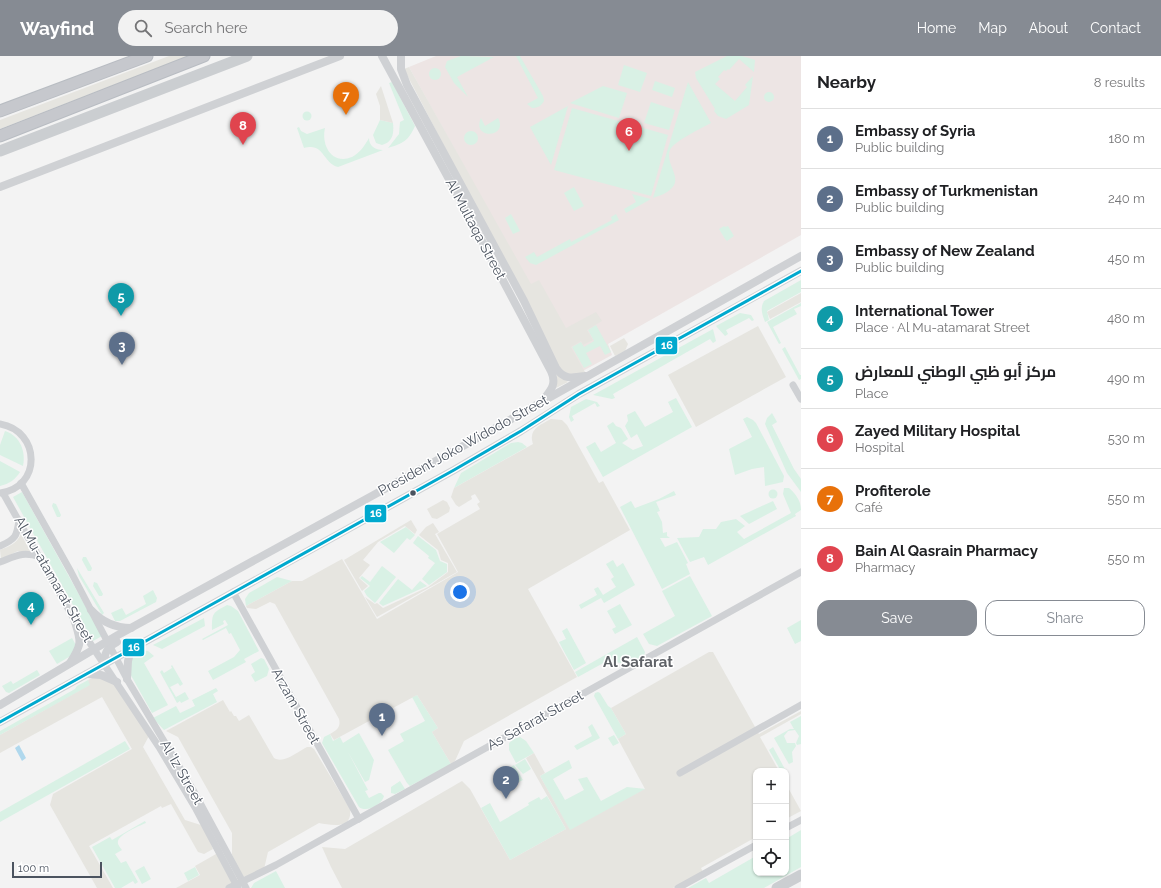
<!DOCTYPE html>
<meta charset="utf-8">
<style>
:root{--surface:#fff;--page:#f2f2f2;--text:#202124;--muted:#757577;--line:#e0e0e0;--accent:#868b93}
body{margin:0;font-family:Raleway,Cairo,sans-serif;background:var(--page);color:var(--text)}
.controls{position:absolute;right:12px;bottom:12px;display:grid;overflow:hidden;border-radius:8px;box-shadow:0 1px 3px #0004}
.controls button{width:36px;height:36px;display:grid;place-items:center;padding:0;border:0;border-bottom:1px solid var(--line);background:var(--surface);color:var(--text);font:20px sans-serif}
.scale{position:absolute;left:12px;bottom:10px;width:90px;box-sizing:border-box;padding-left:4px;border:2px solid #4b535f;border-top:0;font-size:11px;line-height:14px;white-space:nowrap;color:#4b535f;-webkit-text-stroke:3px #fff;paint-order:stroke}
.you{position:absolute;left:460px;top:536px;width:14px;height:14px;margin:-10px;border:3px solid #fff;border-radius:50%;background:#1a73e8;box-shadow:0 0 0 6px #1a73e833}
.badge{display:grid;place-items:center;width:26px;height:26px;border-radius:50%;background:var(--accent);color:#fff;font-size:13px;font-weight:700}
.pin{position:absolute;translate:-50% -33px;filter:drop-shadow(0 1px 2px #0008)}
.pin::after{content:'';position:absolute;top:21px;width:14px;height:12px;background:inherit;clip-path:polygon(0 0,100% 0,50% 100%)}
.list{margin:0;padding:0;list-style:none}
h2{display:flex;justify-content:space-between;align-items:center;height:52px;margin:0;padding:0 16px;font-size:17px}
h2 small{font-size:13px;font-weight:400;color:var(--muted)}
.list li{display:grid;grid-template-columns:26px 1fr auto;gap:12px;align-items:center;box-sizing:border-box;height:60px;padding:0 16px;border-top:1px solid var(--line)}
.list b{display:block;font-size:15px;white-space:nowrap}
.list p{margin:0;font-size:13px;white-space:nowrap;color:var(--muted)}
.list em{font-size:13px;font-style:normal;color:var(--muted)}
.actions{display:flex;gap:8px;padding:12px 16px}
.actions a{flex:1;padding:9px 0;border:1px solid var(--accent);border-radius:12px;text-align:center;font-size:14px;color:var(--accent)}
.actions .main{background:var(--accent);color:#fff}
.icon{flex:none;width:22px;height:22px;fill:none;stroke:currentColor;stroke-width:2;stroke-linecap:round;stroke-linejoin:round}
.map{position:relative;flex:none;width:801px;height:832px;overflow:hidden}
header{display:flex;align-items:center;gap:24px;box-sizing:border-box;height:56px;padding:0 20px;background:var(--accent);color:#fff}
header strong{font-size:19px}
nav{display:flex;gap:22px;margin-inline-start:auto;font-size:14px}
.search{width:280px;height:36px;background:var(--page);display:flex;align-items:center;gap:10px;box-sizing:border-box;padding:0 14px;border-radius:22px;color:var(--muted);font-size:15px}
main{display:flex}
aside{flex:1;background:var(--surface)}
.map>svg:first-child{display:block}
.medical{fill:#ede5e4}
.green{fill:#d9f1e5}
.sand{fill:#e6e5e0}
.water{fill:#b0d8ed}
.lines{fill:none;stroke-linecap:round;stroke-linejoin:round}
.trunk-casing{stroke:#b8bcc2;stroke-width:13}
.minor{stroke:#cfd1d4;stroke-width:7}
.tertiary{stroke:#cfd1d4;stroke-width:8}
.primary{stroke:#cbced1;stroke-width:11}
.trunk{stroke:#c6c8cd;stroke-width:11}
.bus-1-casing{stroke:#fff;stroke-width:6}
.bus-1{stroke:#00a9ce;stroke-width:3}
.bus-dot{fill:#4b535f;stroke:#fff;stroke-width:1.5}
.labels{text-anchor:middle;stroke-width:3;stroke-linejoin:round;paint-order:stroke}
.street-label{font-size:14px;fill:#4b535f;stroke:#fff}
.neighbourhood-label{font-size:15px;font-weight:bold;fill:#5f6267;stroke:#fff}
.line-badge{stroke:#fff;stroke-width:1.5}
.badge-label{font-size:11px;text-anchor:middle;font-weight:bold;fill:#fff}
</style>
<header>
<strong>Wayfind</strong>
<div class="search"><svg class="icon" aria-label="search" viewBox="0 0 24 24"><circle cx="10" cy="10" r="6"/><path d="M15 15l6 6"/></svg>Search here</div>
<nav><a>Home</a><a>Map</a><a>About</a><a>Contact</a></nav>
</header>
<main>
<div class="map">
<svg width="801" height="832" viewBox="0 0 801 832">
<rect width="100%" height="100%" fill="#f3f3f3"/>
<!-- medical -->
<path class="medical" d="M436 0H801V179L608 288 612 299 579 317 409 11Z"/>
<!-- green -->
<g class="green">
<path d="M461 0 494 1 457 21 468 41 454 27 445 11 447 5Z"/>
<path d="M516 0H520L543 40 544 45C541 50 538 52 532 52L527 48 538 42Z"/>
<path d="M727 0H742L755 4 754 16 739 3 729 14 728 13 726 15 724 14 718 21 720 23 715 28 735 45 747 31 745 29 753 20 749 49 726 63 718 60 714 55 715 53 696 22 695 16Z"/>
<path d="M624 9 647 17 640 36 618 29Z"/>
<circle cx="435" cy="18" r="6"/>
<path d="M655 25 675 32 672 41 652 34Z"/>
<path d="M392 26 415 70C408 85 404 87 388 92L399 78 400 66 404 64 389 27Z"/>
<path d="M688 26 711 67C702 72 674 85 670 94 664 109 687 124 667 136 663 139 657 140 653 142Z"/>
<path d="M603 30 627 37 619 62 570 47Z"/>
<circle cx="769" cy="41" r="5"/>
<path d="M651 46 675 54 669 74 644 67Z"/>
<path d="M568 50 551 109 530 71Z"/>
<path d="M572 52 668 79 651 140 554 114Z"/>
<circle cx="307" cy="60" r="4.5"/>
<path d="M481 62 485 70 498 62C509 82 471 84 481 62Z"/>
<path d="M380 64 393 67C394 77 393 86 382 89L376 87 373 79Z"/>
<path d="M299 71 301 75 307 78 325 72C321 90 332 109 352 101 360 97 365 89 369 82 369 90 375 94 383 94L338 111C322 106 324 86 304 92L297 72Z"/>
<circle cx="471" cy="82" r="7"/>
<path d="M574 131 584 150 574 155 564 137Z"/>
<path d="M632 138 651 143 626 157 624 153 636 146Z"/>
<path d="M511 158 520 175 513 178 505 162Z"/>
<path d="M616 158 619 164 536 209 530 207 525 201 534 196 537 201 570 183 571 186 612 164 611 161Z"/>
<path d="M724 170 725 171 728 170 734 180 727 185 725 183 719 173Z"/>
<path d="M801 224V236L767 255 769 264 765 266C762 258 760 252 764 245Z"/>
<path d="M801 247V250L794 253 797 258 773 271 781 287 779 288 767 266Z"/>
<path d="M740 257 751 259 754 264 752 265 749 262 726 274 728 278 725 280 716 270Z"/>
<path d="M596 269 611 296 605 299 600 290 586 297 592 308 584 312 572 291 581 286 584 291 594 285 588 274Z"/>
<path d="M713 273 716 285 713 287 710 283 613 338 615 342 612 343 593 339Z"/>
<path d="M785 291 800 319H801V323L799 324 782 293Z"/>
<path d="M676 342 692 371 603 421 586 391 595 386 601 396 616 387 607 370 613 366 616 370 621 372 628 383 622 387 633 394 643 390 637 378 631 382 625 370 628 365 627 359 635 355 645 371 673 356 668 346Z"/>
<path d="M586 343 597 346 600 350 597 351 595 347 572 360 574 364 571 366 569 361 571 351Z"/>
<path d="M772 357 777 366 772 369 794 413 801 423V436L787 417 765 368 767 362Z"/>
<path d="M747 361 753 364 756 367 784 420 783 426 765 430 764 411 752 413 735 419 729 393 752 381 743 363Z"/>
<path d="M5 375C20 380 26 395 23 410L0 399V389Z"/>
<path d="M518 386 522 387 527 391 454 432 461 417 511 387Z"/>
<path d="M0 405 20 416C16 423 9 428 0 430Z"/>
<path d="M784 432H789C796 438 801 445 801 454L795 458 796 460 708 509 704 501 690 506 677 482 699 481 703 473H716L721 466 736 463 745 470 737 476 744 483 791 457 783 438Z"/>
<circle cx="773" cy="438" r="4.5"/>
<path d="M674 435 676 439 656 446 660 455 657 456 662 466 663 477 667 476V480L670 482H660L665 491 677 486 688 507 686 508 690 518 662 533 620 451 631 445 635 452 659 443Z"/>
<path d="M22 436 102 580 93 585 13 441Z"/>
<path d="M773 445 777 453 749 468 740 460Z"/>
<path d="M53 447 56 448 61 459 60 461H57L52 450Z"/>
<path d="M406 471 415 479 410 484 407 482 394 497 380 486Z"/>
<path d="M418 480 436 494 440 505 447 508V516L429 529 422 523 435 507 428 502 429 500 413 487Z"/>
<path d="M83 501H86L92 512 91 515H88L82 504Z"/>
<path d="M613 504 617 511 623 507 635 529 604 547 601 542 581 553 579 549 597 539 594 533 598 531 603 539 616 531 611 523 614 521 606 508Z"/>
<path d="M382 510 396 521 375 547 367 540 364 535 370 530 360 522 362 520 370 526Z"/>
<path d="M77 512 104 557 102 559 79 520Z"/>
<path d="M690 520 712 560 657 590 649 588 643 578 675 560 662 535Z"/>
<path d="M277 521 292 525 246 550 245 543 249 537Z"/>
<path d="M398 523 412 534 420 525 427 530 383 550 379 547Z"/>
<path d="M94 526 97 527 103 538 102 540H99L93 530Z"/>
<path d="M153 534 157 542 156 546 120 565H115L111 557 122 552 126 559 146 548 143 540Z"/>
<path d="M620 548 632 569 615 578 612 573 616 571 607 555Z"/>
<path d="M227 549 231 550 238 555 259 595 244 603 246 606 213 624 208 615 234 601 240 594 231 577 229 578 226 572 203 584 202 583 228 569 225 564 223 565 224 568 212 574C212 557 212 557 227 549Z"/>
<path d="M204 562 205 570 162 593 153 589Z"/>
<path d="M801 564V585L795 588 787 572Z"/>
<path d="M567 572 586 607 574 614 559 586 566 583 562 575Z"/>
<path d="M637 581 645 596 644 600 628 608 607 605 578 621 575 616Z"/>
<path d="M72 582 77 591 74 598 57 608 49 595Z"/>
<path d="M142 594 148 595 154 600 144 607 168 649 152 657 128 614 133 599Z"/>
<path d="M261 602 264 603 269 613 267 620 255 626 251 619 255 616 251 608Z"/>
<path d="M172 609 183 628 180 630 178 627 170 631 176 641 185 636 189 643 181 647 180 645 177 647 160 616 162 614 164 617 172 612 171 610Z"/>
<path d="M37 614 40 619 9 637 6 636 2 630 11 625 13 628Z"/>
<path d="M88 624 91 629 0 679V675L75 633 77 630Z"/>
<path d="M216 632 218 635 213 638 217 646 164 674 153 662 176 650 180 657 195 650 192 644Z"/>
<path d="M598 636 600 637 608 650 611 652 626 678 618 683 594 640 595 637Z"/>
<path d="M417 639 438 672 432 676 451 708 410 730 407 727 388 694 404 685 400 678 425 665 412 641Z"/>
<path d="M801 660V688L797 689 796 687 799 680 795 674 788 675 784 680 787 687H795L796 690 792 696 793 706 789 708 790 710 774 682 790 673H794L790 666Z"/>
<path d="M592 668 600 682 577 694 574 690 592 680 588 671Z"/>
<path d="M359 677 374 704 369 724 365 726 348 696 368 734 365 735 369 742 379 737H381L384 740C382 749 366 757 359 751L322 687 324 681 330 678 333 685 340 681 343 687Z"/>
<path d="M614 679 619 687 613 690 608 682Z"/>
<path d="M520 681 526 685 534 697 516 707 509 694V687L514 683Z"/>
<path d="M125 685 130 693 0 766V756Z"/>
<path d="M773 691 786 715H781L769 694Z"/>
<path d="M525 703 531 713 523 718 515 709Z"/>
<path d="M569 704 572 712 553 723 565 744 584 734 578 723 587 721 601 745 627 731 646 733 570 775 540 720Z"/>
<path d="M514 709 523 724 513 729 505 715 501 717 506 726 503 727 498 718Z"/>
<path d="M400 725 405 733 395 738 391 737V731Z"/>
<path d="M547 740 566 773 510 804 481 752 490 747 500 766 529 749 528 747 539 741 541 744Z"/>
<path d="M145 765 146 767C139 770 120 778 118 785 117 788 120 791 122 794L115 798 121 807 126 805 138 826 135 828 133 825 121 832H115L92 791 110 781 112 784Z"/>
<path d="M801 774V811L764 832H688L706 822 709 827 756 800V817H786V783Z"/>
<path d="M144 810 151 823 142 828 135 815Z"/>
<path d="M195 811 199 819 188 825 184 817Z"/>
<path d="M276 815 285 832H251L254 827Z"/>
</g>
<!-- sand -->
<g class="sand">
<path d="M169 0H188L0 73V64Z"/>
<path d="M409 11 531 228 539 224 566 272 596 256 602 265 587 274 593 284 583 289 581 285 571 291 585 316 574 322 562 317 404 13Z"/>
<path d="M381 30 393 67 380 64V50L376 38Z"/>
<path d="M801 237V246L770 263 767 256Z"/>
<path d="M758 270 786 321 696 371 668 319Z"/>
<path d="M624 282 628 288 625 295 615 300 610 290Z"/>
<path d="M557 318 568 326 556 332Z"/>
<path d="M551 363 562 364 567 369 599 427 603 425 630 474 528 533 577 621 464 685 455 705 451 708 432 676 438 672 417 639 334 684 330 678C337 674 341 671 339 663L275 548 270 546 256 553 247 552 246 550 292 525H302L342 503 377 563 458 516 437 478 480 453 477 448 480 446 475 438 471 440 472 443 459 451 456 449 451 441 454 432 533 388C528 373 540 369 551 363Z"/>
<path d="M443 444 447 446 450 452 449 456 437 463 432 462 427 453Z"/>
<path d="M411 464 417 474 415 478 405 470 378 486 363 504 370 509 359 522 368 530 362 535 344 504Z"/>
<path d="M433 467 439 476 435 478 457 516 377 561 365 541 375 548 377 547 383 552 428 531 448 516V507L441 504 438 494 419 479 426 471Z"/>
<path d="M21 478 31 497 18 495 1 503 0 494C10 490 16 488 21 478Z"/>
<path d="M709 596H713L759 678 801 655V658L760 681 779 715H756V781L701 812 703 816 673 832H342L331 811 322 791 345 793 462 725 470 733 510 804 566 773 526 702 534 697 545 717 540 720 570 774 645 733 618 683 626 678 611 652Z"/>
<path d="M105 616 150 678 143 691 185 764 204 770 213 793 204 798 198 796 171 748 162 752 161 750 89 790 113 832H97L50 749 53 738 132 693 102 641 0 697V679L90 629 88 624Z"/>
<path d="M223 644 230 656 231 655 234 660H236L239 665 249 659 274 702C284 708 297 696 307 691H311L314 693 350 753C353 774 331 769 319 767L268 796 264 813 245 821 241 819 232 799V777L178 681 166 675Z"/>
<path d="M786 728 801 755 786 763Z"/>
<path d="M216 798 221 800 234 822 230 832H176L200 819 195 810Z"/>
</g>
<!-- water -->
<path class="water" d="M19 689 26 702 22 705 15 692Z"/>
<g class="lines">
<defs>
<g id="trunk">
<path d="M0 55 147 0"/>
<path d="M0 80 204 0"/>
</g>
</defs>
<!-- trunk casing -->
<use href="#trunk" class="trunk-casing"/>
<!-- minor -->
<g class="minor">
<path d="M793 329 801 343"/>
<path d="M0 368C41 375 42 432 0 437"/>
<path d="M21 427 71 516 127 623 193 734 246 832"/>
<path d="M3 437 74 563 159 691 196 753 238 832"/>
<path d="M0 490C16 483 17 480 19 464"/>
<path d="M0 506C16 500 23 495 40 501"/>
<path d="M233 536 359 763"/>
<path d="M680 717 801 649"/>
<path d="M786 772 801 764"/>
<path d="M229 832 276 809 801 516"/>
<path d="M678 832 756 789"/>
</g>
<!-- tertiary -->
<g class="tertiary">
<path d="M382 0 456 136 551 315C557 328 551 334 544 343"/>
<path d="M401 0V13L407 29 524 245 556 312C564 324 572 322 585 320"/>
<path d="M0 131 340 0"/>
<path d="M91 554C102 566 115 572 131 572"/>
<path d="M70 607C83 587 81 585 74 563"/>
<path d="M105 608C103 597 108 591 117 586"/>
<path d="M87 618 101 619 117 626"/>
<path d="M127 623 128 605 131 594"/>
<path d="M0 649 118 579 474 384 801 200"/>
<path d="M0 666 454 414 521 375 579 338 801 215"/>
</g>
<!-- primary -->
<g class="primary">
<path d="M0 95 247 0"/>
<path d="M777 832 801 819"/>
</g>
<!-- trunk -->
<use href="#trunk" class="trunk"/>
<defs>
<path id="bus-1" d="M0 666 454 414 521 375 579 338 801 215"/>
</defs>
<!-- bus-1 casing -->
<use href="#bus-1" class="bus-1-casing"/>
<!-- bus-1 -->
<use href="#bus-1" class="bus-1"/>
</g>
<!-- markers -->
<circle class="bus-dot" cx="413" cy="437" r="3.5"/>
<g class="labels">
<!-- street labels -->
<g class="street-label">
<text transform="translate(476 173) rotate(62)" y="5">Al Multaqa Street</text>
<text transform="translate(463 389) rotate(-29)" y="5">President Joko Widodo Street</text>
<text transform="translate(54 523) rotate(60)" y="5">Al Mu-atamarat Street</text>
<text transform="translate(296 650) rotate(61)" y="5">Arzam Street</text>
<text transform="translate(535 664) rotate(-29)" y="5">As Safarat Street</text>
<text transform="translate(182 716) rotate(60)" y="5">Al 'Iz Street</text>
</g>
<!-- neighbourhood labels -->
<g class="neighbourhood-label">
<text x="638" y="611">Al Safarat</text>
</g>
</g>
<g class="line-badge">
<rect x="655" y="280" width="23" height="19" rx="4" fill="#00a9ce"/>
<rect x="364" y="448" width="23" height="19" rx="4" fill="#00a9ce"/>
<rect x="122" y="582" width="23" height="19" rx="4" fill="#00a9ce"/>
</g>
<g class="badge-label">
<text x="667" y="293">16</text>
<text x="376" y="461">16</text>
<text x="134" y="595">16</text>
</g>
</svg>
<div class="controls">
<button>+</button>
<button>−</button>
<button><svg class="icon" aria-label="locate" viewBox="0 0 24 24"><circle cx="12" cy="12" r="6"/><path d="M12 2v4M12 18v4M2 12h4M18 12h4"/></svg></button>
</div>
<div class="scale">100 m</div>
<div class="you"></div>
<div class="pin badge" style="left:382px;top:680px;background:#5c6f8a">1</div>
<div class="pin badge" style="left:506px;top:743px;background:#5c6f8a">2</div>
<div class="pin badge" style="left:122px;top:309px;background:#5c6f8a">3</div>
<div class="pin badge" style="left:31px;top:569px;background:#0f9aa8">4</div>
<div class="pin badge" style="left:121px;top:260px;background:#0f9aa8">5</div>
<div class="pin badge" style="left:629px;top:95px;background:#e0444e">6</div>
<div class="pin badge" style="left:346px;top:59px;background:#e8710a">7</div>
<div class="pin badge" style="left:243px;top:89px;background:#e0444e">8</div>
</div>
<aside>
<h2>Nearby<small>8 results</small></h2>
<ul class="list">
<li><span class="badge" style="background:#5c6f8a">1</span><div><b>Embassy of Syria</b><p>Public building</p></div><em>180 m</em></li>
<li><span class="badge" style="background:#5c6f8a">2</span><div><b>Embassy of Turkmenistan</b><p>Public building</p></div><em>240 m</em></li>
<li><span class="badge" style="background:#5c6f8a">3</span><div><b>Embassy of New Zealand</b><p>Public building</p></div><em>450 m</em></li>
<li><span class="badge" style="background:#0f9aa8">4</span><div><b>International Tower</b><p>Place · Al Mu-atamarat Street</p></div><em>480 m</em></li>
<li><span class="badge" style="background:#0f9aa8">5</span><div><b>مركز أبو ظبي الوطني للمعارض</b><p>Place</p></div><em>490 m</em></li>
<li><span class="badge" style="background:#e0444e">6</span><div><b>Zayed Military Hospital</b><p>Hospital</p></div><em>530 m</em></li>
<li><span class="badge" style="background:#e8710a">7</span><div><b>Profiterole</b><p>Café</p></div><em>550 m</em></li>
<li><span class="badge" style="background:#e0444e">8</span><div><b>Bain Al Qasrain Pharmacy</b><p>Pharmacy</p></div><em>550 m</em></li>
</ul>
<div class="actions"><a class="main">Save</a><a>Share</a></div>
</aside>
</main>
